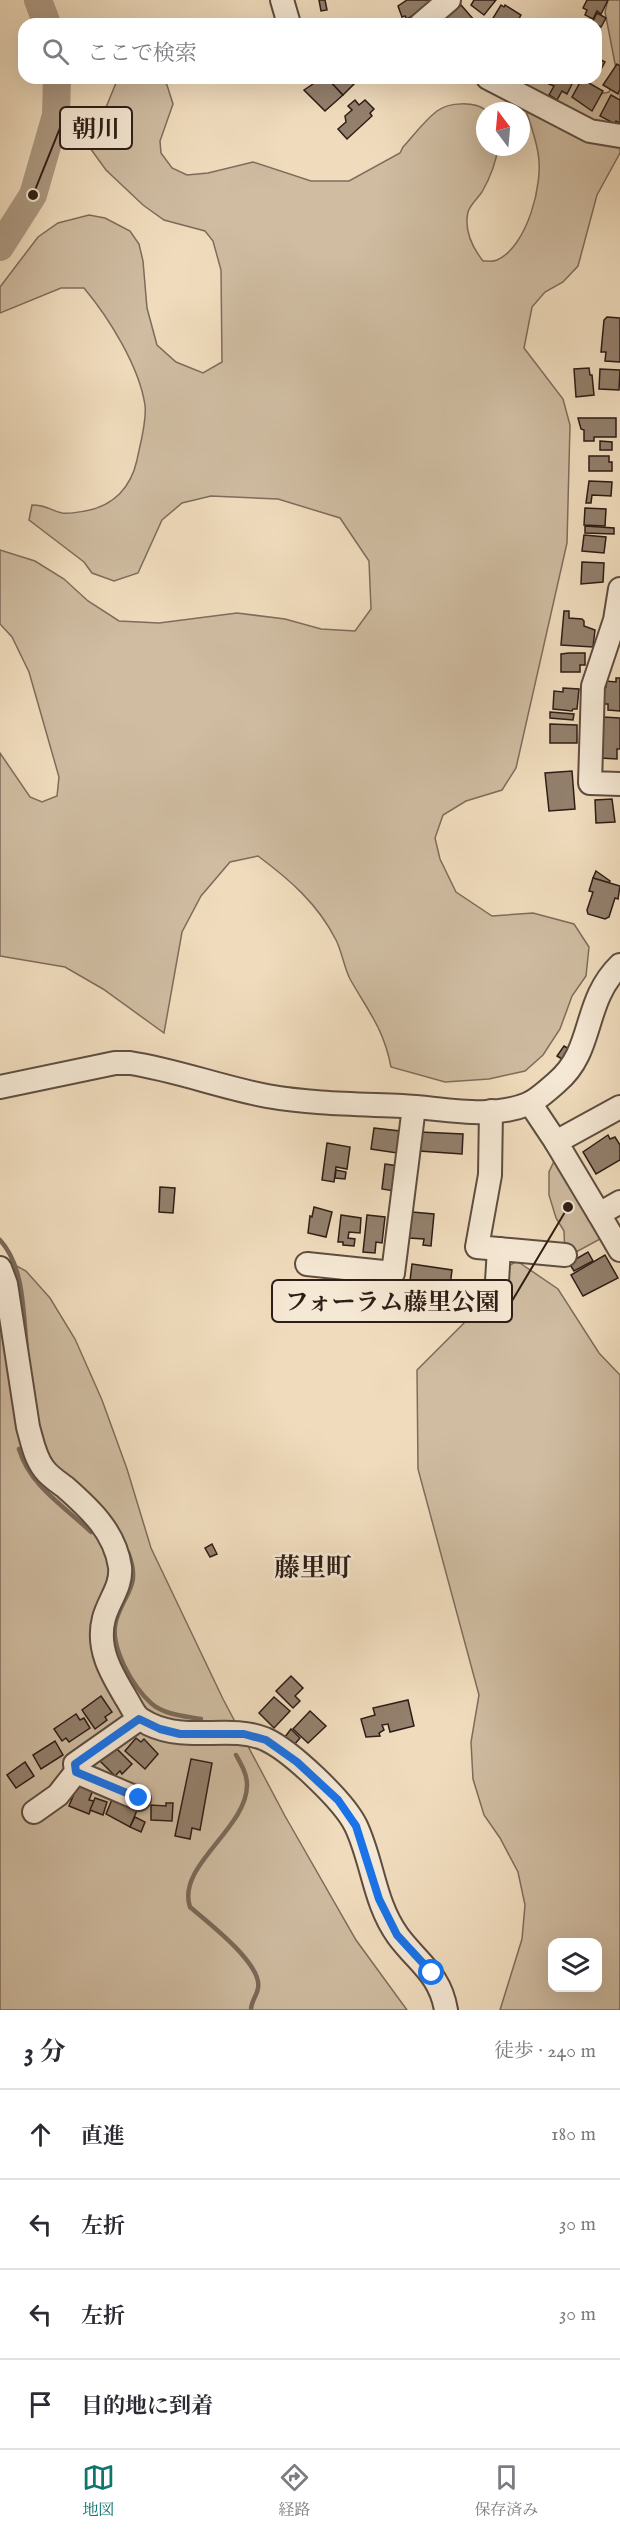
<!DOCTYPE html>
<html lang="ja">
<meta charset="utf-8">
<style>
:root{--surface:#fff;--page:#f7f7f7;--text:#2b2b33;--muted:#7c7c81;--line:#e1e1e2;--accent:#0f766e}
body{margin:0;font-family:"IM FELL English","Noto Serif JP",serif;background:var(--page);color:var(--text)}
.controls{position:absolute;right:18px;bottom:18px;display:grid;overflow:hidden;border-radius:12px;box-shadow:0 6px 24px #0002}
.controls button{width:54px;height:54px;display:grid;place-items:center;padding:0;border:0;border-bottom:2px solid var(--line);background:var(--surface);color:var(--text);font:30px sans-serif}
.compass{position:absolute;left:476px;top:102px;width:54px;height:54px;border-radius:50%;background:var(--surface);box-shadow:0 6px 24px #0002;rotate:344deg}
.stop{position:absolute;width:18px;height:18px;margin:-14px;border:4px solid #1a73e8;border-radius:50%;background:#fff}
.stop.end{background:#1a73e8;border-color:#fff;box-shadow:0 2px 6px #0008}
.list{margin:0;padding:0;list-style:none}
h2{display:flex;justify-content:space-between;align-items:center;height:78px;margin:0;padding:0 24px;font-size:26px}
h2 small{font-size:20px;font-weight:400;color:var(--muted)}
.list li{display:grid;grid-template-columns:39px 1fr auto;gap:18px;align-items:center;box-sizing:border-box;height:90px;padding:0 24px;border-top:2px solid var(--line)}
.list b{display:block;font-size:22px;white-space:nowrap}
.list em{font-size:20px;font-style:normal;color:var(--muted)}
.icon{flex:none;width:33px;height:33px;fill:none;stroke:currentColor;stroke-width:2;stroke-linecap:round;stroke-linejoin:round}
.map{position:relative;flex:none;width:620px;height:2010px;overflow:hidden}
.search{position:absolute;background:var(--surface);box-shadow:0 6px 24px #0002;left:18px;right:18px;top:18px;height:66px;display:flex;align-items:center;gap:15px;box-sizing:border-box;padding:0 21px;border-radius:18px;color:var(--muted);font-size:22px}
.sheet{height:438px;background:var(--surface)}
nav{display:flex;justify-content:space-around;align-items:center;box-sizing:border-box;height:84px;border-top:2px solid var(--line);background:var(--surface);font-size:16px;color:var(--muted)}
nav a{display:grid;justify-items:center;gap:3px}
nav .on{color:var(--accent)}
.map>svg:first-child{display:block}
.green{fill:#cfbca1;stroke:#7e6c5c;stroke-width:1.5;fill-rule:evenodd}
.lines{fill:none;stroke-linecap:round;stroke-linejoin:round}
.stream{stroke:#7b6958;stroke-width:4.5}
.river{stroke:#ae9b84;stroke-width:28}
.building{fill:#93806d;stroke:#2e1d16;stroke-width:1.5}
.minor-casing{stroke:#5e4d40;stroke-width:26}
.minor{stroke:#f5e8d4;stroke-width:22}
.route{stroke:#1a73e8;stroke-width:8}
.labels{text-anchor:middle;stroke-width:5;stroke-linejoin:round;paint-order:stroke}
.quarter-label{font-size:26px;font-weight:bold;fill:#2e1d16;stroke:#f5e8d4}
.leader{fill:none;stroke:#2e1d16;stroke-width:2}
.callout-dot{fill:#2e1d16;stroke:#f5e8d4;stroke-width:2}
.callout{fill:#f5e8d4;stroke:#2e1d16;stroke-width:2}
.callout-label{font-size:24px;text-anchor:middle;font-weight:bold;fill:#2e1d16}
</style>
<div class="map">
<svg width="620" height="2010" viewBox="0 0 620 2010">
<rect width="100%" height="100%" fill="#f0dcbd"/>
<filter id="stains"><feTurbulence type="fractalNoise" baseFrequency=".00333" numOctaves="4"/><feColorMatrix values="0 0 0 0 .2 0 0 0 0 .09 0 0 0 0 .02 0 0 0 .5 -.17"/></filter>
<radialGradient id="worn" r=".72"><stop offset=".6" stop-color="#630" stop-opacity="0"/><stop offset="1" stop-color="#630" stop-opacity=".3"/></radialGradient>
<!-- green -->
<g class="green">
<path d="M608 0H620V153L597 195 578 266 563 282 545 292 532 307 524 348 563 399 570 425 567 543 516 768 502 790 466 801 443 815 435 838 440 859 456 892 492 916 533 913 574 924 589 947 586 976 572 996 560 1029 543 1055 525 1071 489 1079 445 1082 391 1067C384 1029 368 1011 350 979 344 967 342 952 336 940 318 904 289 879 258 856L230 862 201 896 182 932 164 1033 103 989 65 967 0 956V753L30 797 42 802 57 796 59 777 29 672 12 637 0 624V550L35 561 64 579 88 601 119 621 159 623 237 613 285 619 321 629 355 631 371 609 369 561 340 518 278 499 211 496 182 503 162 520 138 573 114 581 92 573 84 562 29 520 32 505C48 505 51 511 62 513 69 514 79 512 85 511 114 506 131 487 137 460 140 444 147 422 145 405 139 366 109 318 84 288H61L0 313V287L38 237 58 223 89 215 105 218 130 231 139 244 143 261 147 308 157 345 176 362 203 373 222 362 221 270 213 241 205 231 164 220 143 205 106 170 90 148 89 134 107 105 118 78H162L167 85 173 104 160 141 161 153 172 168 187 175 208 173 253 162 311 181H349L400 153 403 147C414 135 424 121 437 111 449 102 475 101 487 111L485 147H498C496 163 490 178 482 192 478 198 470 205 468 212 464 230 472 247 483 261 487 261 493 262 497 260 527 247 544 183 538 153 534 128 522 103 515 78H579L595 95 609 92 617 74 605 12Z"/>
<path d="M555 1159 602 1238 565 1258 564 1231 556 1218 549 1195V1172Z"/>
<path d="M0 1257 26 1271 50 1298 75 1339 102 1400 127 1469 151 1548 223 1699 285 1816 356 1940 407 2010H0Z"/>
<path d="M517 1261 558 1289 599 1353 620 1375V2010H500L522 1939 525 1905 518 1872 500 1838 484 1815 473 1779 471 1742 479 1695 418 1469 417 1370 464 1323 487 1279ZM552 1942H598V1988H552Z"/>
</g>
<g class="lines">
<!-- stream -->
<g class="stream">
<path d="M0 1240C25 1267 23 1315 27 1350"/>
<path d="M19 1449C30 1486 64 1506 91 1532"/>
<path d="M128 1552C142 1587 124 1592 116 1621 109 1647 133 1687 152 1704 165 1715 185 1716 201 1719"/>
<path d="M236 1755C241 1764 247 1774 247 1785 247 1829 176 1866 190 1907 207 1922 263 1964 258 1988 257 1996 251 2001 251 2010"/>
</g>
<!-- river -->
<g class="river">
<path d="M38 0 47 24"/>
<path d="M0 247 33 195 56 115 57 78"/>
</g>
</g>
<!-- building -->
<g class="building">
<path d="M319 0H325L327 10 321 11Z"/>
<path d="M407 0H435L407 19 405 16 402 17 398 6Z"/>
<path d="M474 0H496L484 15 471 5Z"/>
<path d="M587 0H608L601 14 597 11 593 19 585 15 587 10 583 8Z"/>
<path d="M461 5 474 20 470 24H439Z"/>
<path d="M501 5 504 7 505 5 521 15 516 24 490 23Z"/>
<path d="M597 13 606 18 601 27 592 23Z"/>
<path d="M596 57 605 62 596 78Z"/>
<path d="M617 64 620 66V89L618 94 603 85Z"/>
<path d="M322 78H327L343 95 325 111 304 90Z"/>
<path d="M331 78H355L358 80 343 95 329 80Z"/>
<path d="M552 78H575L567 94 562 91 557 100 549 95 554 86 549 84Z"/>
<path d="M582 79 603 91 592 111 572 97Z"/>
<path d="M611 95 620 100V123L616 121 615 124 600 116Z"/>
<path d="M355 100 359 105 365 100 374 109 370 113 372 116 347 139 338 129 346 122 345 116 352 110 348 106Z"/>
<path d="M607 317 620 318V362L605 361 606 352H601L604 320Z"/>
<path d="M589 368 590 375H592L594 395 576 397 574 369Z"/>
<path d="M600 369 620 370 619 390 599 389Z"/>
<path d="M578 418H616V437H594V441H584V430L581 429Z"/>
<path d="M600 441 612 442V450H600Z"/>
<path d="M589 456H609V462H612V471H589Z"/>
<path d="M589 481 612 482 611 496 592 495 591 503H586Z"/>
<path d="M585 508 606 509 605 526 584 525Z"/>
<path d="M585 526 614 528V534L585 533Z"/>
<path d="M584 535 606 537 604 553 582 551Z"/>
<path d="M582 562 604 563 603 582 581 584Z"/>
<path d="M564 611H569V618L582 619 584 621V626L595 630 593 647 561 645Z"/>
<path d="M569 653H585V665H580V672H561V654Z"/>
<path d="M616 678H620V711L608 710V704H601L602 687H606V681L616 682Z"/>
<path d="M563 688 579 689 577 709H573L572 711 553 709 554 691 563 692Z"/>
<path d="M550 712 574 714 573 720 550 718Z"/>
<path d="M603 717 620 718V749H617V759L600 758V721H603Z"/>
<path d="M550 724 577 725V743H550Z"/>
<path d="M572 771 575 809 549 811 545 773Z"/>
<path d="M612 799 615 822 596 823 595 800Z"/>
<path d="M596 871 610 881 609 883 593 878Z"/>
<path d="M593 878 620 886 618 899 615 898 609 917 605 919 588 914 587 910 593 892 589 891Z"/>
<path d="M564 1046 572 1051 565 1061 557 1056Z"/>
<path d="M374 1128 400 1131 397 1153 371 1149Z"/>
<path d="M420 1132 463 1134 462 1154 419 1151Z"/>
<path d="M608 1135 610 1139 615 1137 620 1145V1160L596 1174 583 1152Z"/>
<path d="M327 1143 350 1147 347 1169 336 1167 334 1182 322 1180Z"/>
<path d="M385 1164 398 1166 394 1191 382 1189Z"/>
<path d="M336 1170 346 1172 345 1179 335 1178Z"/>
<path d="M160 1187 175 1188 173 1213 159 1212Z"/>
<path d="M314 1207 332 1212 326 1237 308 1233 310 1216 312 1217Z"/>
<path d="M412 1212 434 1214 431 1246 423 1245 424 1239 409 1238Z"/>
<path d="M341 1215 361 1218 360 1233 349 1232 348 1238 355 1239 354 1246 343 1245V1242H338Z"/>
<path d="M367 1215 385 1217 382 1243 376 1242 375 1253 363 1252Z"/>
<path d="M588 1252 593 1261 574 1271 569 1263Z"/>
<path d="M605 1255 618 1278 583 1296 571 1275Z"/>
<path d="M412 1264 452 1270 449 1294 409 1289Z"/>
<path d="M332 1280 347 1283 345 1295 355 1297 353 1308 329 1304 331 1293 336 1294 337 1288 331 1287Z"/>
<path d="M212 1544 217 1554 210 1557 205 1548Z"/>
<path d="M291 1676 303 1688 295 1696 300 1701 293 1708 276 1691Z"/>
<path d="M101 1696 112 1712 105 1717 107 1720 95 1729 82 1710Z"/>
<path d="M274 1697 290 1711 274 1728 259 1713Z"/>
<path d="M408 1700 414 1726 390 1732 388 1724 382 1725 384 1730 379 1733 380 1736 366 1737 361 1719 375 1715 373 1708Z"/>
<path d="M310 1711 326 1726 308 1743 293 1729Z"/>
<path d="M76 1714 80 1720 84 1718 90 1728 69 1742 66 1738 62 1741 54 1729Z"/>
<path d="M291 1729 300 1738 294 1745 285 1737Z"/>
<path d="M136 1738 141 1742 144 1739 158 1754 145 1769 125 1751Z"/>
<path d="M55 1741 63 1755 41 1769 33 1755Z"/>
<path d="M114 1746 132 1764 122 1774 120 1771 115 1776 100 1761Z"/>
<path d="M191 1759 212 1763 200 1830 192 1828 190 1839 175 1836Z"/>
<path d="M25 1762 34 1776 16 1788 7 1775Z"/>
<path d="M78 1784 93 1790 89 1800 94 1801 89 1814 69 1806Z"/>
<path d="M113 1797 138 1808 130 1827 106 1814Z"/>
<path d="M95 1798 107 1802 103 1815 90 1810Z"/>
<path d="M166 1803H173L172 1821 151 1820V1805L166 1806Z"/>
<path d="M135 1817 145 1822 141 1832 130 1827Z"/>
</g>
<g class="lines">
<defs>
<g id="minor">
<path d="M282 0 289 24"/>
<path d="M421 24 449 0"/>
<path d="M488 78 590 131 620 136"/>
<path d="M620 589 615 620 593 686 590 783 620 784"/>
<path d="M0 1087 115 1063H130C176 1070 220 1087 267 1096 312 1104 357 1104 402 1106 443 1108 488 1120 528 1104 537 1100 549 1089 557 1082 595 1050 582 1002 620 965"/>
<path d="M530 1103 556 1142 599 1214"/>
<path d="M491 1111 490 1175 477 1247 565 1255"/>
<path d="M556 1142 620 1107"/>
<path d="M620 1202 599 1214 620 1250"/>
<path d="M307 1264 393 1273 414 1107"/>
<path d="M0 1268 6 1284 28 1427C32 1441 35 1458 44 1469 49 1476 58 1482 65 1487 90 1509 115 1532 120 1567 122 1586 109 1600 104 1618 96 1648 111 1673 126 1698 130 1704 133 1712 138 1717 141 1720 146 1722 149 1724 189 1743 228 1724 265 1739 290 1750 344 1801 356 1826 373 1862 374 1903 398 1936 418 1963 440 1974 446 2010"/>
<path d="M496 1297 499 1249"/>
<path d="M76 1772 139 1799"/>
<path d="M34 1812 58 1795 76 1772 75 1764 139 1719"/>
</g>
</defs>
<!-- minor casing -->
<use href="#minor" class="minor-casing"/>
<!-- minor -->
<use href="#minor" class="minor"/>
</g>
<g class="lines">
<!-- route -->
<path class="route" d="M139 1798 76 1772 75 1764 139 1719 160 1729 180 1734H244L266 1740 297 1762 338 1800 356 1826 379 1899 397 1935 432 1973"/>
</g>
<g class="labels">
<!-- quarter labels -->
<g class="quarter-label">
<text x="313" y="1576">藤里町</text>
</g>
</g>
<!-- callouts -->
<path class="leader" d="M33 195L60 128M568 1207L512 1301"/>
<g class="callout-dot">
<circle cx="33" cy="195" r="6"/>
<circle cx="568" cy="1207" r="6"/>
</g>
<g class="callout">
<rect x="60" y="107" width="72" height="42" rx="6"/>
<rect x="272" y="1280" width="240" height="42" rx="6"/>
</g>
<g class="callout-label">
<text x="96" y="137">朝川</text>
<text x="392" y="1310">フォーラム藤里公園</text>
</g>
<rect width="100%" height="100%" filter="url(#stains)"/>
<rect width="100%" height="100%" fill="url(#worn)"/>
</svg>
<div class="controls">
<button><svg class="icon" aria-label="layers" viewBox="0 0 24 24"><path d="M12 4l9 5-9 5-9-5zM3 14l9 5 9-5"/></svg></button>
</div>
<svg class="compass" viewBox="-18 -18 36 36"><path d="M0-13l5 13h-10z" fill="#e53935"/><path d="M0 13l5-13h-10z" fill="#7c7c81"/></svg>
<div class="stop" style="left:432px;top:1973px"></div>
<div class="stop end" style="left:139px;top:1798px"></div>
<div class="search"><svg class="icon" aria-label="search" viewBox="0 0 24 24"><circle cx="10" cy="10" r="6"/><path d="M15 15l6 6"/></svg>ここで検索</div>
</div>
<section class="sheet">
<h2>3 分<small>徒歩 · 240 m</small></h2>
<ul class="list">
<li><svg class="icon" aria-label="ahead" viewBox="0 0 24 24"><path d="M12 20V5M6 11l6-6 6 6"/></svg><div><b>直進</b></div><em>180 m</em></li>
<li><svg class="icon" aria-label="left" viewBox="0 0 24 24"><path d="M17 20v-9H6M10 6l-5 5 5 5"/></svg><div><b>左折</b></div><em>30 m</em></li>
<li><svg class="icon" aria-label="left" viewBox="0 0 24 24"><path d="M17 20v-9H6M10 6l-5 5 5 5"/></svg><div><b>左折</b></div><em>30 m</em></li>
<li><svg class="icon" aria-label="arrive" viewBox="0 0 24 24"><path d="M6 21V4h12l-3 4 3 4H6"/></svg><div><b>目的地に到着</b></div></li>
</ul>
</section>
<nav>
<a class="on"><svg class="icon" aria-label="map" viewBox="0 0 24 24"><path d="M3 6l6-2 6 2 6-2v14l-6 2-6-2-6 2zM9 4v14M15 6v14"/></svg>地図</a>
<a><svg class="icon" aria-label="directions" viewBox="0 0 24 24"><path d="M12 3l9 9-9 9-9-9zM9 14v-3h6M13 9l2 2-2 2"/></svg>経路</a>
<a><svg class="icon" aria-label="saved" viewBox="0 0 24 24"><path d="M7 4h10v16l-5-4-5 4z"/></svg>保存済み</a>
</nav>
